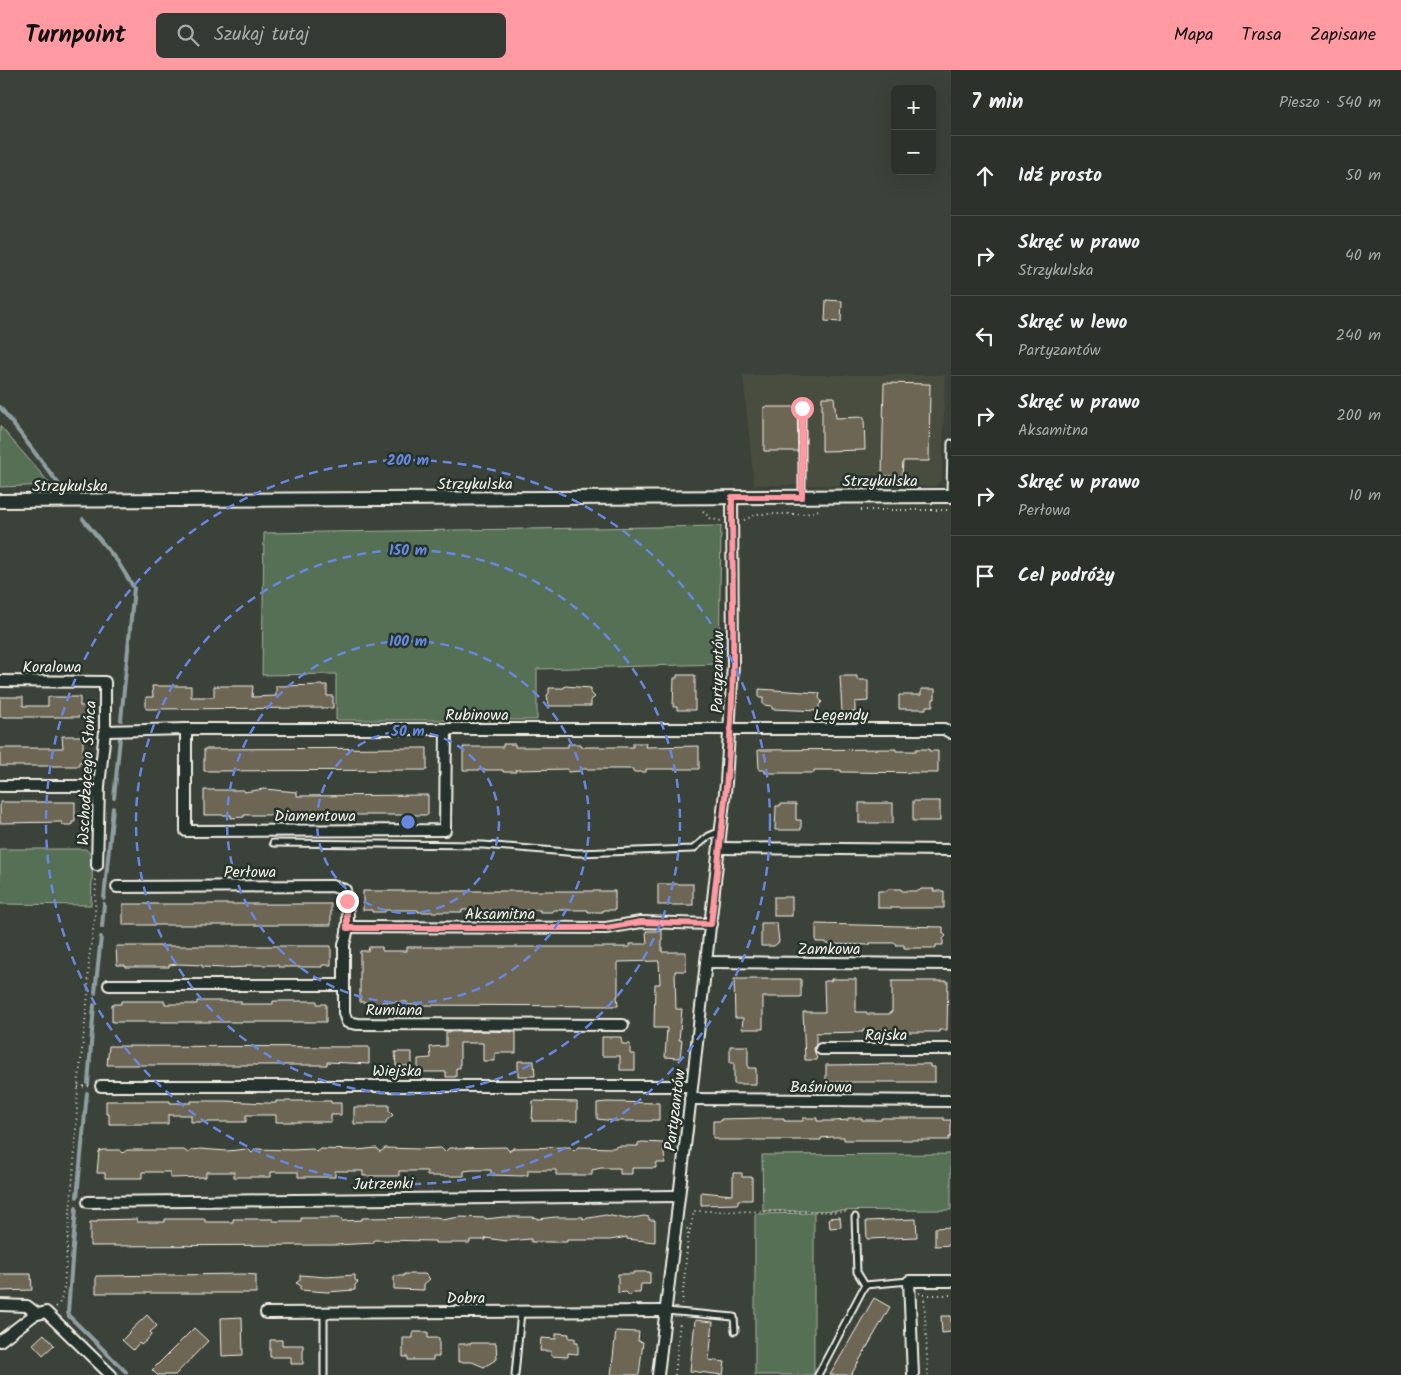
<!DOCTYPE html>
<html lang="pl">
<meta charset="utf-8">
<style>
:root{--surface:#2c322b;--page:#343a33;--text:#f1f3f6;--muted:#a6aaa9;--line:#484d47;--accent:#ff9aa2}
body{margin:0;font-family:Kalam,sans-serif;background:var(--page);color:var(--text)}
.controls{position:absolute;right:15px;top:15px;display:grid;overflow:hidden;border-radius:8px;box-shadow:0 5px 20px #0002}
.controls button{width:45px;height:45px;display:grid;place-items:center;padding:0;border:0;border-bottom:1px solid var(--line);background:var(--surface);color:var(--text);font:25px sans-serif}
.stop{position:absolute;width:15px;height:15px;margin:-11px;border:4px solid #ff9aa2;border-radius:50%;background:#fff}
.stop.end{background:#ff9aa2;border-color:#fff;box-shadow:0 1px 5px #0008}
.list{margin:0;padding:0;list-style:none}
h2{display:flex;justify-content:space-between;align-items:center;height:65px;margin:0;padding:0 20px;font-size:21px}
h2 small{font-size:16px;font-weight:400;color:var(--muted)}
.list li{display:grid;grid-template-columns:32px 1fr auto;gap:15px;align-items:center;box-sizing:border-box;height:80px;padding:0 20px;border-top:1px solid var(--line)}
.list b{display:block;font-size:19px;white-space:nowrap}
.list p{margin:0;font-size:16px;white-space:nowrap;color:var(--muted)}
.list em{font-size:16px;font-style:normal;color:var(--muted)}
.icon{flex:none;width:28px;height:28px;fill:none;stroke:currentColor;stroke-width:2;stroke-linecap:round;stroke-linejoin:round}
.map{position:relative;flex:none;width:951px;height:1305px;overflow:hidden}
header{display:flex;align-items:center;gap:30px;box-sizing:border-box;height:70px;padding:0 25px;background:var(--accent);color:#111}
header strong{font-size:24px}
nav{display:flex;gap:28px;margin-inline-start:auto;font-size:18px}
.search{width:350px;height:45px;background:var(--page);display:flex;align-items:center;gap:12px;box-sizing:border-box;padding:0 18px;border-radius:8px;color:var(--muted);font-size:19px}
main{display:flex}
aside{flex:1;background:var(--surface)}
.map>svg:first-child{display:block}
.built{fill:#4a4d41}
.green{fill:#577056;stroke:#a6b09f}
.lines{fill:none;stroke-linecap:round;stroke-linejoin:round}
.stream{stroke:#8f9ea1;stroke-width:4}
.building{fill:#6d6655;stroke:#f4f1e8}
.service-casing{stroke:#f4f1e8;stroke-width:9}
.minor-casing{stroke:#f4f1e8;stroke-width:14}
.tertiary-casing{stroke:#f4f1e8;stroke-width:16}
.path{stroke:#f4f1e8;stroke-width:2;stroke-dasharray:1 4;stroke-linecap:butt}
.service{stroke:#26332d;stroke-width:5}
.minor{stroke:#26332d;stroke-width:10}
.tertiary{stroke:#26332d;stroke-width:12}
.route{stroke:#ff9aa2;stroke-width:6}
.ring{fill:none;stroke:#6887de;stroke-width:2.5;stroke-dasharray:9 6}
.labels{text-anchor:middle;stroke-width:5;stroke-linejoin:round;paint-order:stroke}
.street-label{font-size:16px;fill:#f4f1e8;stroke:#26332d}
.centre{fill:#6887de;stroke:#26332d;stroke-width:2.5}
.ring-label{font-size:15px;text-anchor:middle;font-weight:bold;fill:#6887de;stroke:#26332d;stroke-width:5;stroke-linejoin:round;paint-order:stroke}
</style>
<header>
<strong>Turnpoint</strong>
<div class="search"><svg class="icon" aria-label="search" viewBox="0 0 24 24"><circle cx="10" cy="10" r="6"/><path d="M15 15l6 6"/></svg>Szukaj tutaj</div>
<nav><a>Mapa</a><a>Trasa</a><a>Zapisane</a></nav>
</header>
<main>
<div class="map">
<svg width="951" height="1305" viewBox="0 0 951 1305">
<rect width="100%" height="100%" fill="#3b4239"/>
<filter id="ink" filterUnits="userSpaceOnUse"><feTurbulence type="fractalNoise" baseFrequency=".02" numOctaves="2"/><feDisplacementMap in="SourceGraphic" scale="10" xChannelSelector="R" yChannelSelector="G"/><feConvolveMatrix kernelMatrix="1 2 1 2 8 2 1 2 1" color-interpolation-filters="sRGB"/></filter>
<g filter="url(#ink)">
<!-- built -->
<path class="built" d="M743 305H945L942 409 935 416 754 415Z"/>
<!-- green -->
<g class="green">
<path d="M0 356 51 415 0 417Z"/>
<path d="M721 456 719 594 537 599V650H336V604L262 605 264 463Z"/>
<path d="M0 779H86L93 788 91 835 0 834Z"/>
<path d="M951 1084V1140L763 1141 762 1085Z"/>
<path d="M814 1143V1305H755V1144Z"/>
</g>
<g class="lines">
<!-- stream -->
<g class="stream">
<path d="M0 337 64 421"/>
<path d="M83 449 118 492 134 518 121 650"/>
<path d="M114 728 120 668"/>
<path d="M104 828 113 738"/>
<path d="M102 857 104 834"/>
<path d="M95 923 101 867"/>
<path d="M88 1014 94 935"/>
<path d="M77 1127 87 1023"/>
<path d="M76 1138 68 1242 69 1246 126 1302"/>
</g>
</g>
<!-- building -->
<g class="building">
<path d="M826 230 842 231 841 252 825 251Z"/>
<path d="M884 313 930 314 929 391H903L902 406H882Z"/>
<path d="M822 327H834L836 348 864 347 865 380 822 381Z"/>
<path d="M764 337H797L798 381H764Z"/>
<path d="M677 605H695V640H677V637H673L674 608H677Z"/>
<path d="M840 606H857V610H868V631L855 632V642H842Z"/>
<path d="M327 615V626H333V638L146 639V627H153L152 616H191V627H214V616H253L252 627 276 626V616Z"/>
<path d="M565 616 591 618V623L595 627 591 630V636H549L547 625 549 623V618H564Z"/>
<path d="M759 619 820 623 819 628 822 632 819 635V641L772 639V636L763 635V628H759Z"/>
<path d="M921 619H935V629H933V636H926V639H899V625H921Z"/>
<path d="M0 627H23V636H48V627H80V636H87V647H0Z"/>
<path d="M62 666H83V692H79V696H0V678H63Z"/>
<path d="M633 673H646L645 677 699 676V699H646V702H633V699H581V701L568 702V699L515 700 516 702H503V700H463V677H503V674H515V677H568V674H580V677H633Z"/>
<path d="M427 678V700L204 701V679Z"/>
<path d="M896 679V681H916V679H929V681H938V703L841 702V700H814V703H765V700H759L758 680Z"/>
<path d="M264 719 297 722V726L428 725V745H244V747L231 748V745H204V720H244V722Z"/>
<rect x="913" y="731" width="27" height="20"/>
<path d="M0 732H75V752H72V755H62V752L0 753Z"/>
<rect x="859" y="733" width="34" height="20"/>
<path d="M780 734H796V750H801V760H775L776 736H780Z"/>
<rect x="658" y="814" width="35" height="21"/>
<path d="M888 819H901L902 821H919L921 819H934L933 821H944V838H878V821H887Z"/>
<path d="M363 821H615V840H603V842H588V840H553V842H540V840H507V842H494V840H462V842H418V840H385V842H372V840H363Z"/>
<rect x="774" y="827" width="18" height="19"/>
<rect x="123" y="834" width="208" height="21"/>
<path d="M761 853H777L779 872 774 876H761Z"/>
<path d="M816 854 943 857V863L946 866 943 869V875H936V878H904V875H896V873H870V875L826 874V872H816Z"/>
<path d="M646 861H662V882H686V901H675L676 939H682L679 970H682L680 988 665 987 667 958H654L655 914H660L659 891 618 892V926H617L618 936 407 935V932H382V935H369V932H360V881H368L369 877H382V881H407V877H630V874H647Z"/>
<path d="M116 876H331V895H322V897H278V895H246V897L224 898 202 897V895L178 894 169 895V897H125V895H117Z"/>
<path d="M734 909H801V927H763V959H742L743 948H735Z"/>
<path d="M831 909H856V942H867V944H890V942H892V911H948L947 960H939V962H894L895 960H863V962L816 963V974L814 979 817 990H805L803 942H825L824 911H831Z"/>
<path d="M121 931H165V934H197V931H241V934H273V931H317V934H326V952H112V934H121Z"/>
<path d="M488 961 516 962V983H495V991H483V973H460V998H456V1007H446V1002H418V989L431 988 430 977 446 976V962Z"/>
<path d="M602 967H621L622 974H630V984H635V1000H620V986H602Z"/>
<path d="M109 976 369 977V994L327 992V995H107Z"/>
<path d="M730 976H748V998H756V1014H734V993H730Z"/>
<path d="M395 982H412V996H396Z"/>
<path d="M518 991H534L535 1006H518Z"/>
<path d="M902 994H930V997H935V1012H826V995Z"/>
<path d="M106 1031H170V1033H191V1031H226L266 1033H276V1031H331V1033H341V1045H331V1052H276V1045H246V1052H191V1045H168V1054H109V1044H106Z"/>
<path d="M533 1031 577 1032V1051H532Z"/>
<path d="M607 1032 659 1033V1050H652V1051H615L597 1049V1033Z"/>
<path d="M368 1035H389V1041L393 1045 386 1051V1054H354V1037H368Z"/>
<path d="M761 1048H784V1051H803V1048H817V1051H834L848 1050V1048H862V1050H881V1048H944V1050H951V1067H949V1070H844V1067H831L821 1068V1070H717V1068H713V1051H721V1049Z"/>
<path d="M642 1072 663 1073 665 1093H656V1098H632V1104H620V1098H601L592 1100V1105H556V1100H528V1105L522 1106 491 1105V1100H472L464 1101V1106H427V1101H399V1106H363V1101H335V1107H298V1102H271V1107H234V1102H206V1107L170 1108V1102H142V1108H105V1103H97L99 1081 103 1080H120L123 1083 127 1080H184L188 1083 192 1080 200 1079 227 1081 248 1079 252 1083 256 1079 292 1080 313 1079 316 1082 320 1079 356 1080 377 1078 380 1082 385 1078 420 1079 441 1078 445 1082 449 1078 506 1077 509 1081 513 1078 570 1077 574 1081 578 1077 613 1078 618 1076H638V1073Z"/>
<path d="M733 1103H742V1107H752V1130H738V1134L701 1135V1122L733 1125Z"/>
<path d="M606 1145 627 1149 644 1146 649 1147V1150H655V1172L627 1169V1167L610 1170H567V1172H531V1169L507 1171 485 1168 486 1170H470V1173H435V1171L374 1170V1173L335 1175 90 1176V1152H97V1150L137 1149V1152H165V1149H205V1152H233V1149H273V1151H301V1148H341L342 1151 362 1150V1148L436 1147 441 1148V1150L460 1147 486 1148V1149L503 1147H532L538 1148V1149L555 1147H583V1149Z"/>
<path d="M840 1147 841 1157 830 1158 829 1148Z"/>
<path d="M916 1149 917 1167 867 1169 866 1151Z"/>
<path d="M951 1157V1175L935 1176V1158Z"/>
<path d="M633 1202H650V1214H641L640 1223H633L630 1226 626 1222 618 1223V1204H633Z"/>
<path d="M0 1204H31L32 1220 0 1221Z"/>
<path d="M245 1204 256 1205V1223H96V1206Z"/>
<path d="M404 1204H425L430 1209 424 1214V1220L394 1219V1206H404Z"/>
<path d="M300 1205 326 1207 355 1205V1210L358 1212 355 1215V1220L327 1222 300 1220V1215L296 1213 300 1210Z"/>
<path d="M874 1228 890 1237 851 1305H830Z"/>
<path d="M147 1245 157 1256 150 1262 152 1264 147 1270 141 1275 139 1273 133 1280 122 1270 129 1263H128Z"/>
<path d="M941 1246H951V1262L942 1263Z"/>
<path d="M242 1247 243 1285 222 1286 221 1248Z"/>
<path d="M695 1250 713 1252 709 1290 725 1292 723 1305 690 1301Z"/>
<path d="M194 1258 208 1271 175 1305H157L152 1300Z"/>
<path d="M616 1261 639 1262 638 1271 643 1272 639 1305H611Z"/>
<path d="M413 1262H428V1268H439V1287H433V1290H408V1287H403V1268H413Z"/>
<path d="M558 1263 569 1264V1268H575V1272H578V1284L568 1283V1287L551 1286V1281H540L541 1268 556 1269V1264Z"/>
<path d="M44 1264 54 1275 43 1285 33 1274Z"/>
<path d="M270 1270H282V1275H303V1294H291V1287H270Z"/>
<path d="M471 1273H496L497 1289 484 1297 472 1292H458V1274H471Z"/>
</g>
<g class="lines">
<defs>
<g id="service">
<path d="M950 425 951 373"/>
<path d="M802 426V338"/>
<path d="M273 773 483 775 578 783 693 779 709 766 721 761"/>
<path d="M855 1147 857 1202 865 1215"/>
<path d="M865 1215 909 1211"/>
<path d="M666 1241 734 1247 735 1261"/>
<path d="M324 1305V1243"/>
<path d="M515 1305 521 1242"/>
<path d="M818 1305 865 1215"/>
</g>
<g id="minor">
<path d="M0 611 105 612V661L99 716 97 795"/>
<path d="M186 659V761L445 760 446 659"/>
<path d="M105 661 186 659H944L951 663"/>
<path d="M0 716H99"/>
<path d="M719 778 951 780"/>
<path d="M117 817 332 816 345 820C348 836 350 858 344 874V943L347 952 358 954 623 955"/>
<path d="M347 857 606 858 641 852 711 854"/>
<path d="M706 892 951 894"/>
<path d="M109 915H344"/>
<path d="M821 979H951"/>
<path d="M101 1016H692"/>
<path d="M690 1029 951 1031"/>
<path d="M88 1132 679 1126"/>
<path d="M0 1235 27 1236 36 1243"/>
<path d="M266 1243 666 1241"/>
<path d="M0 1271 34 1245 46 1242 111 1305"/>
<path d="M658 1305 694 1000 726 713 733 595 732 427"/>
<path d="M913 1305 909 1211H951"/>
</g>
<path id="tertiary" d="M0 431 951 426"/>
</defs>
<!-- service casing -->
<use href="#service" class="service-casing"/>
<!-- minor casing -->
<use href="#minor" class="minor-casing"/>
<!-- tertiary casing -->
<use href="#tertiary" class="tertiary-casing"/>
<!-- path -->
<g class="path">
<path d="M861 440H951"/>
<path d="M703 441 711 449 722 451"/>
<path d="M744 450 758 444H806L822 439"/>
<path d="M78 1017 91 1016"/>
<path d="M689 1165 694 1141 847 1142"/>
<path d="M919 1223 924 1225 928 1305"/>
<path d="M924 1225H951"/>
<path d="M682 1234 688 1167 687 1157"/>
<path d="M56 1237 61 1231 64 1217 75 1081 78 1017 88 925 89 889 95 846 96 806"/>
<path d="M675 1305 680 1251"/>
</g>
<!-- service -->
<use href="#service" class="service"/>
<!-- minor -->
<use href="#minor" class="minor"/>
<!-- tertiary -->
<use href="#tertiary" class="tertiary"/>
</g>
</g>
<g class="lines" filter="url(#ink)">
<!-- route -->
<path class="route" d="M347 831V858H606L641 852 711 854C721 768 732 681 733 594 734 538 732 483 732 427H802V338"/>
</g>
<!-- distance rings -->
<g class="ring">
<circle cx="408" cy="752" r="91"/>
<circle cx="408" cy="752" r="181"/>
<circle cx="408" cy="752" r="272"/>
<circle cx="408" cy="752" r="362"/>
</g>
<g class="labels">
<!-- street labels -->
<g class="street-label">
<text x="880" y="416">Strzykulska</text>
<text x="475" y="419">Strzykulska</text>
<text x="70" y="421">Strzykulska</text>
<text x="52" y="602">Koralowa</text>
<text transform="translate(717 602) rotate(-89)" y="6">Partyzantów</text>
<text x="477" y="650">Rubinowa</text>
<text x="841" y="650">Legendy</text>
<text transform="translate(86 703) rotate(-87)" y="6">Wschodzącego Słońca</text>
<text x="315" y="751">Diamentowa</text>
<text x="250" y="807">Perłowa</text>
<text x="500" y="849">Aksamitna</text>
<text x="829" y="884">Zamkowa</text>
<text x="394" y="945">Rumiana</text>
<text x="886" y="970">Rajska</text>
<text x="397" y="1006">Wiejska</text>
<text x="821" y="1022">Baśniowa</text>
<text transform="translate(674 1040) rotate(-83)" y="6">Partyzantów</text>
<text transform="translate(383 1113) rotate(-1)" y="6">Jutrzenki</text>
<text x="466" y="1233">Dobra</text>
</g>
</g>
<circle cx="408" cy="752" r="8" class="centre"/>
<g class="ring-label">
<text x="408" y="395">200 m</text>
<text x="408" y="485">150 m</text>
<text x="408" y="576">100 m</text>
<text x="408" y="666">50 m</text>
</g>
</svg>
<div class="controls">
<button>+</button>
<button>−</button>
</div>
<div class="stop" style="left:802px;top:338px"></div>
<div class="stop end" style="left:347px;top:831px"></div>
</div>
<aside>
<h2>7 min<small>Pieszo · 540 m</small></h2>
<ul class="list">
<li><svg class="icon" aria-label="ahead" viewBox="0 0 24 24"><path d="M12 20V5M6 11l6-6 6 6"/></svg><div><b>Idź prosto</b></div><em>50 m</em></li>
<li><svg class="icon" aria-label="right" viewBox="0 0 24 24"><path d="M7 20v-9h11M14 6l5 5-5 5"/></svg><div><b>Skręć w prawo</b><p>Strzykulska</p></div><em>40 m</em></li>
<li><svg class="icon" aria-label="left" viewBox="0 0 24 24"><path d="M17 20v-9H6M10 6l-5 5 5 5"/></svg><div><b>Skręć w lewo</b><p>Partyzantów</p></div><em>240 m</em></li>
<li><svg class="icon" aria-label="right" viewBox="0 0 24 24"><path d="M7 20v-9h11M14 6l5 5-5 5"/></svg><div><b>Skręć w prawo</b><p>Aksamitna</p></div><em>200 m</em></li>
<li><svg class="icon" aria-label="right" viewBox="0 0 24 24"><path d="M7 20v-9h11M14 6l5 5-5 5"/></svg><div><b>Skręć w prawo</b><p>Perłowa</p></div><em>10 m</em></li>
<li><svg class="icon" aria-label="arrive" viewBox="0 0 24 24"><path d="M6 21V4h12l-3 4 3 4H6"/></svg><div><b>Cel podróży</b></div></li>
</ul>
</aside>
</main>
